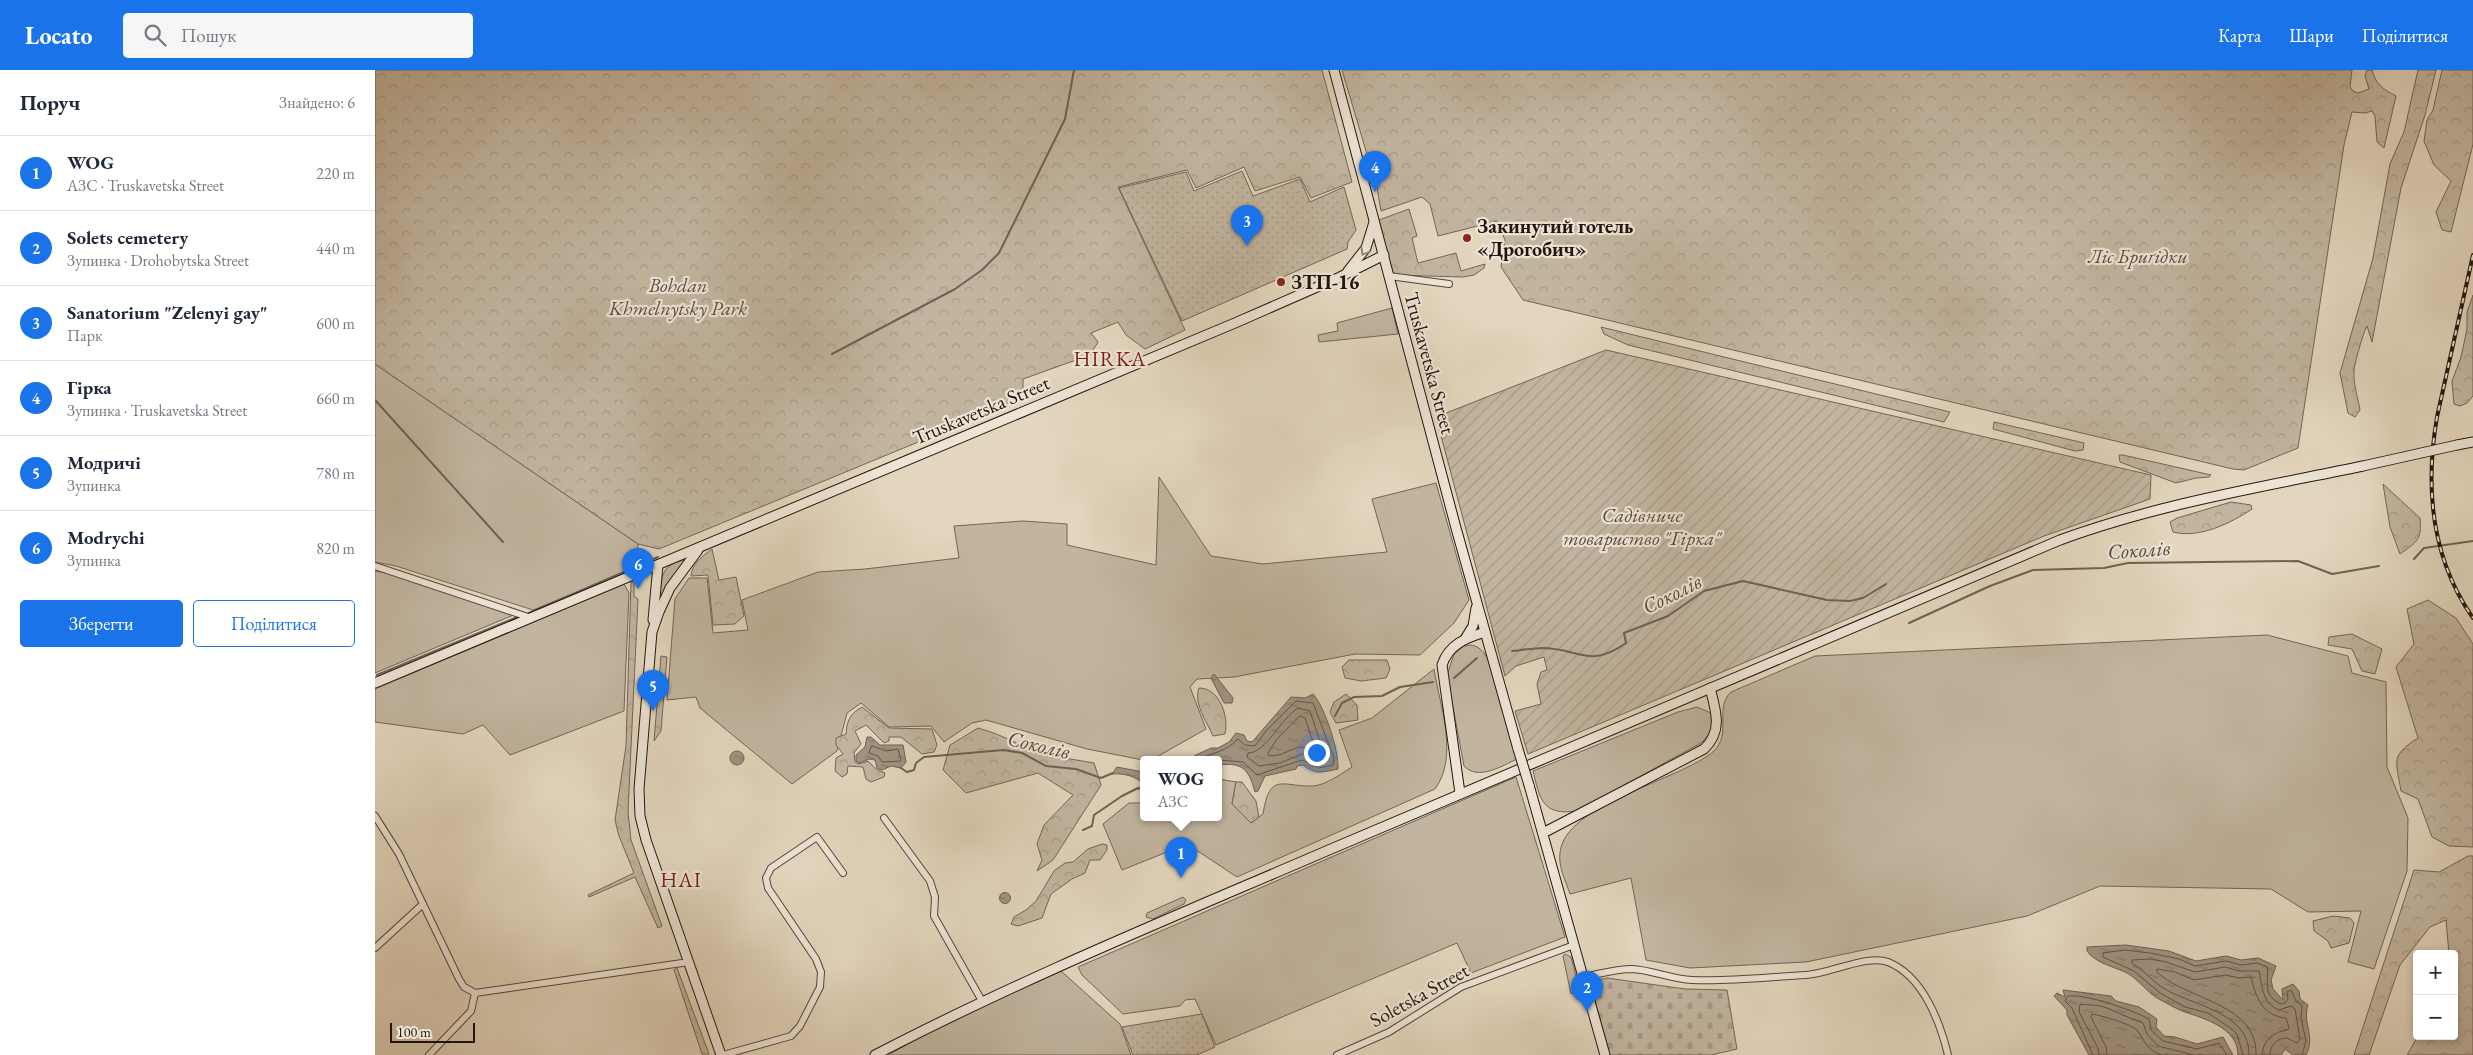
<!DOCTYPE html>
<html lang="uk">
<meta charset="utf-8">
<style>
:root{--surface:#fff;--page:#f6f6f7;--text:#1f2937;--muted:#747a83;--line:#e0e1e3;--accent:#1a73e8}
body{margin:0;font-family:"EB Garamond",serif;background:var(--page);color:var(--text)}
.controls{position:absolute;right:15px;bottom:15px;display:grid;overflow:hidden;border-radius:5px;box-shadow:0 2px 8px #0003}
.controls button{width:45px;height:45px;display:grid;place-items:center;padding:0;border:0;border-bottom:1px solid var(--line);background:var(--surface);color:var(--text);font:25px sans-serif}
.scale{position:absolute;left:15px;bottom:12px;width:85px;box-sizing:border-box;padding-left:5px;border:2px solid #21150e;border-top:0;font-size:14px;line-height:18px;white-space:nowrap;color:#21150e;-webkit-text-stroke:4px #ede4d5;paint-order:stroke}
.you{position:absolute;left:941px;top:682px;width:18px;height:18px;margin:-12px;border:4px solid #fff;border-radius:50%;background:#1a73e8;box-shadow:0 0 0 8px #1a73e833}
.badge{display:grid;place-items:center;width:32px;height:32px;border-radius:50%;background:var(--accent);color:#fff;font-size:16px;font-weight:700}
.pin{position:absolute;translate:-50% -41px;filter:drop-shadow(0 1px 2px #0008)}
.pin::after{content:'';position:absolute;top:26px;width:18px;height:15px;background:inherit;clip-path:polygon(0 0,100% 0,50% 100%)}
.popup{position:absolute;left:765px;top:686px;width:82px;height:65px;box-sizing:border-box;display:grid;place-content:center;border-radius:5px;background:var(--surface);filter:drop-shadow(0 1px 4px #0005);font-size:16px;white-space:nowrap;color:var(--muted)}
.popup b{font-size:19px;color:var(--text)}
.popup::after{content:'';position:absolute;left:50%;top:100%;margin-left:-10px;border:10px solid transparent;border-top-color:var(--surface)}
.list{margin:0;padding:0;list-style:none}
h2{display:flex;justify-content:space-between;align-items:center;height:65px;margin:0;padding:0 20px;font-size:21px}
h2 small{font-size:16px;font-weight:400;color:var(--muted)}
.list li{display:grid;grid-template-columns:32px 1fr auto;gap:15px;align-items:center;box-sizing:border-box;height:75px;padding:0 20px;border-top:1px solid var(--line)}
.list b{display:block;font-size:19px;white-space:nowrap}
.list p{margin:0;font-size:16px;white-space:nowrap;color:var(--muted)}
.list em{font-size:16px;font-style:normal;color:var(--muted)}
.actions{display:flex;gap:10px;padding:15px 20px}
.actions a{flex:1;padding:11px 0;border:1px solid var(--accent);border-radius:5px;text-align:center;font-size:18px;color:var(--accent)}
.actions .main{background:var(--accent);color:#fff}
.icon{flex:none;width:28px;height:28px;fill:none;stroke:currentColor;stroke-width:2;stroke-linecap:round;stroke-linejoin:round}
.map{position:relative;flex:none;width:2098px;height:985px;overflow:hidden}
header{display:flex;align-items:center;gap:30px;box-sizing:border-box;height:70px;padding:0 25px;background:var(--accent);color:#fff}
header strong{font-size:24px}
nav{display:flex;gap:28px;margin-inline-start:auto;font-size:18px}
.search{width:350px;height:45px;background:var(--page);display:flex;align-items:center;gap:12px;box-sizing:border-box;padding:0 18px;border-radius:5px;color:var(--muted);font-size:19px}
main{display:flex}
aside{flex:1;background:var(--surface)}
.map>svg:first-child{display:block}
.grass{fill:#c2b5a0;stroke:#726557}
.forest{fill:url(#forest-crowns);stroke:#726557}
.cemetery{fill:url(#cemetery-stones);stroke:#726557}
.park{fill:url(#park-dots);stroke:#726557}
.garden{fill:url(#garden-furrows);stroke:#726557}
.water{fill:url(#water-ripples);stroke:#6e6154}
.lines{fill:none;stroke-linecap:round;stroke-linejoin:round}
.shore{stroke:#615448;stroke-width:1}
.stream{stroke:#6e6154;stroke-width:2}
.street-casing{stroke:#52453a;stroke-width:8}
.secondary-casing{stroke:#21150e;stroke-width:11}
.street{stroke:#ede4d5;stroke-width:6}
.secondary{stroke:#ede4d5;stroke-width:9}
.rail-casing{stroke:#21150e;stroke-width:4}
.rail{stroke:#ede4d5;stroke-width:2;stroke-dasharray:5.5;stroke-linecap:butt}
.secondary-bridge-casing{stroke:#21150e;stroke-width:11;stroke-linecap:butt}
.secondary-bridge{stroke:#ede4d5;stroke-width:9}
.oneway{stroke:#91877b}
.poi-dot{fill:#8f2418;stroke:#ede4d5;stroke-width:2}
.labels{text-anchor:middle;stroke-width:4.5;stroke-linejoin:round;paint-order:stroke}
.poi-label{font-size:20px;font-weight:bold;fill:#21150e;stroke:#ede4d5;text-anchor:start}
.park-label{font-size:20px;font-style:italic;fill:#594d41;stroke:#ede4d5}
.street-label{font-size:20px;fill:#21150e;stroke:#ede4d5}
.neighbourhood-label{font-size:21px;letter-spacing:1px;fill:#7a1f14;stroke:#ede4d5}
.water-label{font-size:21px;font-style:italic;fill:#54483c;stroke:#ede4d5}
</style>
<header>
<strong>Locato</strong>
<div class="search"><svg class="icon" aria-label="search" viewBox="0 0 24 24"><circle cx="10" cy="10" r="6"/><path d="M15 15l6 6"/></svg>Пошук</div>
<nav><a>Карта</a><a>Шари</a><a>Поділитися</a></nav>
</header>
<main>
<aside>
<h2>Поруч<small>Знайдено: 6</small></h2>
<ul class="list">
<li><span class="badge">1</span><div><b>WOG</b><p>АЗС · Truskavetska Street</p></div><em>220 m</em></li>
<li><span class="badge">2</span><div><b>Solets cemetery</b><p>Зупинка · Drohobytska Street</p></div><em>440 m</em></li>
<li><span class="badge">3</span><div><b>Sanatorium &quot;Zelenyi gay&quot;</b><p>Парк</p></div><em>600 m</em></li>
<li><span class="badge">4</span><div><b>Гірка</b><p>Зупинка · Truskavetska Street</p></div><em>660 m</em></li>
<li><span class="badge">5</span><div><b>Модричі</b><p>Зупинка</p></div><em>780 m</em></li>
<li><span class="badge">6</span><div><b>Modrychi</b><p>Зупинка</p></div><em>820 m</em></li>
</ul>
<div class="actions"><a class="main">Зберегти</a><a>Поділитися</a></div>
</aside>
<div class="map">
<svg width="2098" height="985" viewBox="0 0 2098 985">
<defs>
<pattern id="forest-crowns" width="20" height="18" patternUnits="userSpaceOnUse" patternTransform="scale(1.25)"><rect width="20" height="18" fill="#c2b5a0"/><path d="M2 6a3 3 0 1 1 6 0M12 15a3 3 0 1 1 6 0" fill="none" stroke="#a69b89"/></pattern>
<pattern id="cemetery-stones" width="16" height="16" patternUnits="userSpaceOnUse" patternTransform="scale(1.25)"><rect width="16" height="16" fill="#c2b5a0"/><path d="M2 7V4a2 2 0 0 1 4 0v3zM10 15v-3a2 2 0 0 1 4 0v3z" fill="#a69b89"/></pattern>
<pattern id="park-dots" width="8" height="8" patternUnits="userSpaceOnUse" patternTransform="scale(1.25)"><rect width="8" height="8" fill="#c2b5a0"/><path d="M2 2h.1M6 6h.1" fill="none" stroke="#a69b89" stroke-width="1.8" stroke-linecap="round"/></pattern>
<pattern id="garden-furrows" width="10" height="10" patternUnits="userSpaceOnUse" patternTransform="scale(1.25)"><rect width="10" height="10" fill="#c2b5a0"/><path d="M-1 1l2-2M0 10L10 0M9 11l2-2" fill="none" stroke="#a69b89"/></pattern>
<pattern id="water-ripples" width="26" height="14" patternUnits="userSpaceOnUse" patternTransform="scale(1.25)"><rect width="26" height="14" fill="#a19482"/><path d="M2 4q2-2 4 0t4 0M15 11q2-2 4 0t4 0" fill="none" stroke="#837869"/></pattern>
</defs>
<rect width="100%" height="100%" fill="#e3d6be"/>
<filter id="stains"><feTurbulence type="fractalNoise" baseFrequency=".004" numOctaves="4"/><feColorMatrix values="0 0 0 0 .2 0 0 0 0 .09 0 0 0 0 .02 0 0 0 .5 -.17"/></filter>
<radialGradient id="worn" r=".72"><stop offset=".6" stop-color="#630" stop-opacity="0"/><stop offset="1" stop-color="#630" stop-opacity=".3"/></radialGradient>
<!-- grass -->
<g class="grass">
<path d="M1017 238 1023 264 944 272 943 265 963 261 962 253Z"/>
<path d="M0 294 263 474V497L158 540 21 496 0 492Z"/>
<path d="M784 407 836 486 888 494 1012 482 997 429 1061 413 1094 530 1079 553 1045 585 980 584 859 607 822 609 815 617 831 659 778 689 768 690 712 679 611 650 597 653 569 672 556 656 514 657 486 633 472 643 462 681 417 714 325 638 321 627 292 630 300 529 314 508H332L338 563 373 560 367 530 443 502 490 499 584 488 579 456 648 451 692 454V475L781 495Z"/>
<path d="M309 490V492L284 529C286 509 286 494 309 490Z"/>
<path d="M0 501 17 504 141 544 0 603Z"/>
<path d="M249 514 254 523 249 641 135 685 108 655 88 664 0 652V619Z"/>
<path d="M1892 565 1973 586 1977 603 2011 612 2012 697 2033 748 2032 801 1999 899 1973 892 1986 841 1933 842 1896 819 1725 816 1652 846 1431 892 1315 898 1271 890 1256 808 1195 824C1191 812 1183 796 1185 783 1189 734 1306 710 1339 681 1357 664 1339 637 1356 622L1440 586Z"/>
<path d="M1096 575C1107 577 1111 585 1115 594L1142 689C1127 696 1103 711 1089 696L1072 605 1079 584 1089 576Z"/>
<path d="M1059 599C1065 637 1084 686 1060 719L862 807 812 774 747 800 728 754 754 733H768V747H844V709L861 712 857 734 876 753 888 744C895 701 907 717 938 716 951 715 966 704 977 697L964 660 997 648Z"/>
<path d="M1322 637 1336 643C1339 658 1336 665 1324 674L1202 741C1167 746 1165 729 1158 701L1303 642Z"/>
<path d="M1141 707 1190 867 1096 903 1082 873 841 975 820 929 810 930 805 936 748 944 707 905 703 897Z"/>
<path d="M808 827 811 830 809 834 778 849 771 847 772 843Z"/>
<path d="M1190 884 1196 887 1205 921 1196 924 1188 886Z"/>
<path d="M686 901 745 954 756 985H513L595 940 669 906Z"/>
</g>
<!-- forest -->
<g class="forest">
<path d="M0 0H947L977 112 936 128 925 107 880 121 869 97 821 118 812 100 743 117 810 260 770 279 751 265 743 252 716 263 723 272 715 285 648 309V321L628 337 284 479 263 474 0 294Z"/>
<path d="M967 0H1977L1975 17 1978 21 1983 23 1994 19 1990 6 1992 0H1997C2001 15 2008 19 2021 26L2009 78 2002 72 2000 46 1997 41 1990 43 1977 42 1969 75 1923 378 1869 400 1858 399 1148 230 1126 197 1130 170 1122 151 1063 166 1055 134 1047 127 1006 141 1002 118Z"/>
<path d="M2043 0H2061L2050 45 2026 118 1997 272 1992 256C1989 260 1979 295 1979 301 1978 313 1983 328 1985 340L1980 347 1973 343 1965 303 1998 188 2015 94 2029 62Z"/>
<path d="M2067 0H2098V74L2076 162 2067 160 2061 142 2076 111 2059 95 2049 71 2052 50 2058 40Z"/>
<path d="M1034 139 1042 166 1037 168 1043 193 1081 183 1086 201 1110 194 1109 198 1099 205 1088 207 1018 205 1004 150Z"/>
<path d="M2098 225V326L2092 333 2085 336 2079 334 2077 311 2086 287 2092 259V242Z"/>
<path d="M1226 257 1575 342 1569 352 1253 275 1229 264Z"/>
<path d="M1619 352 1709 373 1708 380 1700 381 1618 359Z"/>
<path d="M1744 385H1748L1836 405 1834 407 1821 408 1801 413 1745 392Z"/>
<path d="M2008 414 2045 448C2047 470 2042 472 2025 484L2015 457Z"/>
<path d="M1856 432 1876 435 1877 439C1856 453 1824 469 1798 462L1795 452 1802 448Z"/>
<path d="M337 479 344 510 361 507 369 546 360 554 338 555 333 505 316 506C317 493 328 486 337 479Z"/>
<path d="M256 512H259V526L263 529 253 742 256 770 287 856 283 858 260 807 214 827 213 825 259 803 244 766 240 750 251 676Z"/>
<path d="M2053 530 2081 548 2098 574V777L2074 776 2057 767 2043 729 2026 721C2021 690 2015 686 2043 668L2021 597 2039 574 2032 539Z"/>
<path d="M1977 564 2007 579 2000 604 1987 601 1977 579 1953 575 1954 567Z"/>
<path d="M286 586 292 587 286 661 279 671Z"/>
<path d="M974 590H1012L1015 599 1011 608 986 611 970 608 967 597Z"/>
<path d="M824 618C845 618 854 647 850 664L838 666C832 652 818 633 824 618Z"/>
<path d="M971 624 982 635 983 650 961 653 955 642 959 632Z"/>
<path d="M487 637 514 658 557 659 562 675 559 682 547 684 526 667H514V671L509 673 491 655 480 661 486 674 479 683 480 692 484 694 493 691 501 699 510 703 509 707 496 712 491 709 488 697 473 696 472 704 467 707 460 701 461 688 468 684 461 675V668L471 664C472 650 475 644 487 637Z"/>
<path d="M603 658C621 663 633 669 650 677 672 686 696 689 719 693L726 715 678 790 662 801 667 790 662 774 669 755 698 725 663 703 591 723 568 700 575 675Z"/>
<path d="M861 712H867L881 731 884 747 876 753 857 734Z"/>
<path d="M727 774 732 775V780L725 790H715L710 803 697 809 676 824 667 848 643 856 636 854 639 847 651 840 661 831 679 801 690 793 698 792 713 779Z"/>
<path d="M2093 786H2098V985H2032L2043 966H2079V884H2074L2071 850 2055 857 2025 895 1994 985H1979L2039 800 2064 802Z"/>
<path d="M1958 846 1975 848 1979 853 1974 873 1956 878 1953 871 1939 861 1938 851Z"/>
<path d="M302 898 334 984H327L299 900Z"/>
</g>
<!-- cemetery -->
<path class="cemetery" d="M1232 908 1310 919 1352 920 1362 979 1336 985H1235L1216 916 1219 911Z"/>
<!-- park -->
<g class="park">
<path d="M867 101 878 126 925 109 935 132 969 117 981 160 973 172 972 179 807 251 744 118 811 102 819 121Z"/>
<path d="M827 944 840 977 822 985H758L747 957Z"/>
</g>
<!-- garden -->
<path class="garden" d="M1231 280 1776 405 1775 429 1669 466 1153 684 1140 641 1166 634 1162 614 1166 602 1172 600 1169 587 1141 596 1130 606 1061 347Z"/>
<!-- water -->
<g class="water">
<path d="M839 604 858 628 857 633H849L836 608Z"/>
<path d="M938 624C950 637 964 681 963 699 949 702 940 705 928 695L922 696 921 699 890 706 883 721 880 722C874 700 868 692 844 695V689H816L819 686 836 678H843L854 672 861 663 869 665 872 671 877 672 916 627 930 628Z"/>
<path d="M492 667H496L505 675H528L531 692 526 698 516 696 507 700 502 698 500 690 494 689 484 693 481 691V685L490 677Z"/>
<circle cx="362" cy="688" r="7"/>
<path d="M742 697 768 702V719H762L768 714C762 706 747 703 737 704Z"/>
<circle cx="630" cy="828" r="5.5"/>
<path d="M1751 875 1794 881 1821 891 1851 886 1866 890 1883 888 1901 896 1896 910 1898 919 1908 930 1907 919 1918 914 1924 921 1925 929 1933 935C1927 954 1941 965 1931 985H1918L1910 979 1906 985H1863C1863 958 1830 949 1810 942 1801 939 1790 932 1782 928 1771 921 1764 910 1752 903 1740 897 1720 893 1712 881V877Z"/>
<path d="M1688 920 1736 926 1741 931 1764 937 1782 949 1781 957 1789 966 1800 967 1822 974 1848 967 1858 985H1714L1692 945V940L1679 926 1682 923 1690 927Z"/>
</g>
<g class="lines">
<!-- shore -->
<g class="shore">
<path d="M923 638 935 641 951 690 941 691 927 684 905 693 884 696 872 687 873 683C891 683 906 648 923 638Z"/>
<path d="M925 646 930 648 940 678 924 677 904 685 894 686 893 683 902 669Z"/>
<path d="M497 676 511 681 523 679 526 691 507 692 503 686 494 683Z"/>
<path d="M823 689C838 683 852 681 863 669L870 675 880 676 891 661 921 631 938 633 959 688 958 695 943 698 927 690 882 705 868 692 844 690"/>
<path d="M1718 985 1697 938 1690 931 1693 926C1712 924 1757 940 1774 949L1776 960 1788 971 1822 979 1844 973 1852 985"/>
<path d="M1724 985 1723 978 1704 942 1705 934C1713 935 1725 935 1732 938 1744 943 1756 949 1768 953L1772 964 1783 976 1819 985"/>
<path d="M1732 985 1731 977 1716 947 1717 944C1725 945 1758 955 1762 960 1770 971 1772 981 1787 985"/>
<path d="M1868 985 1862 964 1854 957 1833 943 1810 937 1785 923 1759 901 1728 887V883L1750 880 1775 883 1804 889 1820 896 1851 891 1866 895 1882 893 1892 897C1895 908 1885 924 1906 934L1910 933 1913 929 1912 922 1916 920 1921 931 1927 936 1926 948 1931 971 1927 985"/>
<path d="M1874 985C1876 942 1815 935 1788 918 1777 911 1769 900 1757 893V890L1775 889 1791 892 1820 902 1850 897 1864 901H1884C1887 916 1887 933 1904 940L1916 936 1920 939 1925 969 1922 973 1912 968C1902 968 1895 975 1895 985"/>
<path d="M1881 985C1883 933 1811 930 1782 902V899L1800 902 1819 910 1850 905 1864 908 1876 907C1881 928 1888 946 1911 948L1914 958 1912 960C1898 962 1888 970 1887 985"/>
</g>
<!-- stream -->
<g class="stream">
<path d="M457 284 580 219 607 200 624 183 690 49 699 0"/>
<path d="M0 330 128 472"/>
<path d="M2039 489 2049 478 2098 471"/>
<path d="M274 491 283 487"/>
<path d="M154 543 265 495"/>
<path d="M1534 553 1615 516 1658 500 1729 498 1753 493 1923 491 1957 504 2004 496"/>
<path d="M1137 581C1147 580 1158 578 1169 578 1205 579 1214 599 1251 573L1249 563 1293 546 1329 521 1368 511 1452 530 1475 531 1488 528 1511 514"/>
<path d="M2 605 145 546"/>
<path d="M1079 608 1102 588"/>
<path d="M960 646 967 633 979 627 1007 626 1025 617 1058 612"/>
<path d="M526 698 532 702 539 700 541 693 549 687 628 680 647 683 671 696 701 699 726 708 738 703"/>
<path d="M708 760 717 756 719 745 747 726 763 718"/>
</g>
<defs>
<g id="street">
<path d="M1014 206 1074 214"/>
<path d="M0 496 156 548"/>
<path d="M0 746 24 784 48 834 0 878"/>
<path d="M509 748 555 811 560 827 559 846 607 931"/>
<path d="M48 834 84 909 89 917 100 923 96 941 54 985"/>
<path d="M1208 907C1224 904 1241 899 1257 899 1277 900 1296 909 1317 910 1354 912 1393 907 1431 905 1454 904 1493 884 1513 892 1548 906 1565 952 1573 985"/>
<path d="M100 923 314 892"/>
<path d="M348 985 416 966 425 956 445 917 446 902 441 889 393 818 391 808 396 798 442 767 468 803"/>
<path d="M962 985 1014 962 1086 917 1199 875"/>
</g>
<g id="secondary">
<path d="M959 0 1081 458 1143 679"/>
<path d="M973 201 991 178 999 152"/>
<path d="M2082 375 2098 372"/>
<path d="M323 480 295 518 284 542 277 562 264 719 265 746 271 770 346 985"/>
<path d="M278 550 283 495"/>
<path d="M1090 569 1098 556 1101 538"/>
<path d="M0 613 860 253 965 207 1009 185"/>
<path d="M1154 715 1230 985"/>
<path d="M1085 723 1067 595C1074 574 1091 568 1110 562"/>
<path d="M1168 763 1329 679C1348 661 1341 641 1335 618"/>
<path d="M500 985C648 908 803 845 956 779 1198 674 1441 571 1685 470 1783 434 1887 417 1988 396"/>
</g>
</defs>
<!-- street casing -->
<use href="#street" class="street-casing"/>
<!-- secondary casing -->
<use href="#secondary" class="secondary-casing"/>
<!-- street -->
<use href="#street" class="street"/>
<!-- secondary -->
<use href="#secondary" class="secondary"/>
<defs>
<path id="rail" d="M2098 185 2062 347C2050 417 2056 488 2098 548"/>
</defs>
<!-- rail casing -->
<use href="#rail" class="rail-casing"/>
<!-- rail -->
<use href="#rail" class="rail"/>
<defs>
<g id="secondary-bridge">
<path d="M1988 396 2082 375"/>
<path d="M1143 679 1154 715"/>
</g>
</defs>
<!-- secondary-bridge casing -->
<use href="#secondary-bridge" class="secondary-bridge-casing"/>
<!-- secondary-bridge -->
<use href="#secondary-bridge" class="secondary-bridge"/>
</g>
<!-- one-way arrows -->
<defs><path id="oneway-chevron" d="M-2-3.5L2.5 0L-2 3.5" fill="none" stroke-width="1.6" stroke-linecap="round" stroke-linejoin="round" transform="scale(1.25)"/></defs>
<use class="oneway" href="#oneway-chevron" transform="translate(989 182) rotate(121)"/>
<!-- markers -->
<g class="poi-dot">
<circle cx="1092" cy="168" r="5"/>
<circle cx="906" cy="212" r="5"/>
</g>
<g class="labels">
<!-- poi labels -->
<g class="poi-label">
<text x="1102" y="163">Закинутий готель<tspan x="1102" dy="23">«Дрогобич»</tspan></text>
<text x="916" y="219">ЗТП-16</text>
</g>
<!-- park labels -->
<g class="park-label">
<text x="1763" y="193">Ліс Бриґідки</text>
<text x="303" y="222">Bohdan<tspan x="303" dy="23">Khmelnytsky Park</tspan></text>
<text x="1267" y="452">Садівниче<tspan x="1267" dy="23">товариство "Гірка"</tspan></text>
</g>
<!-- street labels -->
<g class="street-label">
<text transform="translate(1055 293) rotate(75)" y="7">Truskavetska Street</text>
<text transform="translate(606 340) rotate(-23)" y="7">Truskavetska Street</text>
<text transform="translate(1044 925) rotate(-29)" y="7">Soletska Street</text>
</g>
<!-- neighbourhood labels -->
<g class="neighbourhood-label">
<text x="735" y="296">HIRKA</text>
<text x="306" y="817">HAI</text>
</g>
<!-- water labels -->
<g class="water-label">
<text transform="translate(1764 480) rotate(-4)" y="7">Соколів</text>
<text transform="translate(1297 524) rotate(-27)" y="7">Соколів</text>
<text transform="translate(664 675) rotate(13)" y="7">Соколів</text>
</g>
</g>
<rect width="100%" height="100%" filter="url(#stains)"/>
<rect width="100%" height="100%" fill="url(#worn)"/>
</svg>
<div class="controls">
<button>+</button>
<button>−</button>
</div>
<div class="scale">100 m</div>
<div class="you"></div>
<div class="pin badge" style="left:806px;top:808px">1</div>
<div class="popup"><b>WOG</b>АЗС</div>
<div class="pin badge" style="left:1212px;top:942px">2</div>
<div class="pin badge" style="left:872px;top:176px">3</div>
<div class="pin badge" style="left:1000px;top:122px">4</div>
<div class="pin badge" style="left:278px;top:641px">5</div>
<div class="pin badge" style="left:263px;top:519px">6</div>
</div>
</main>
